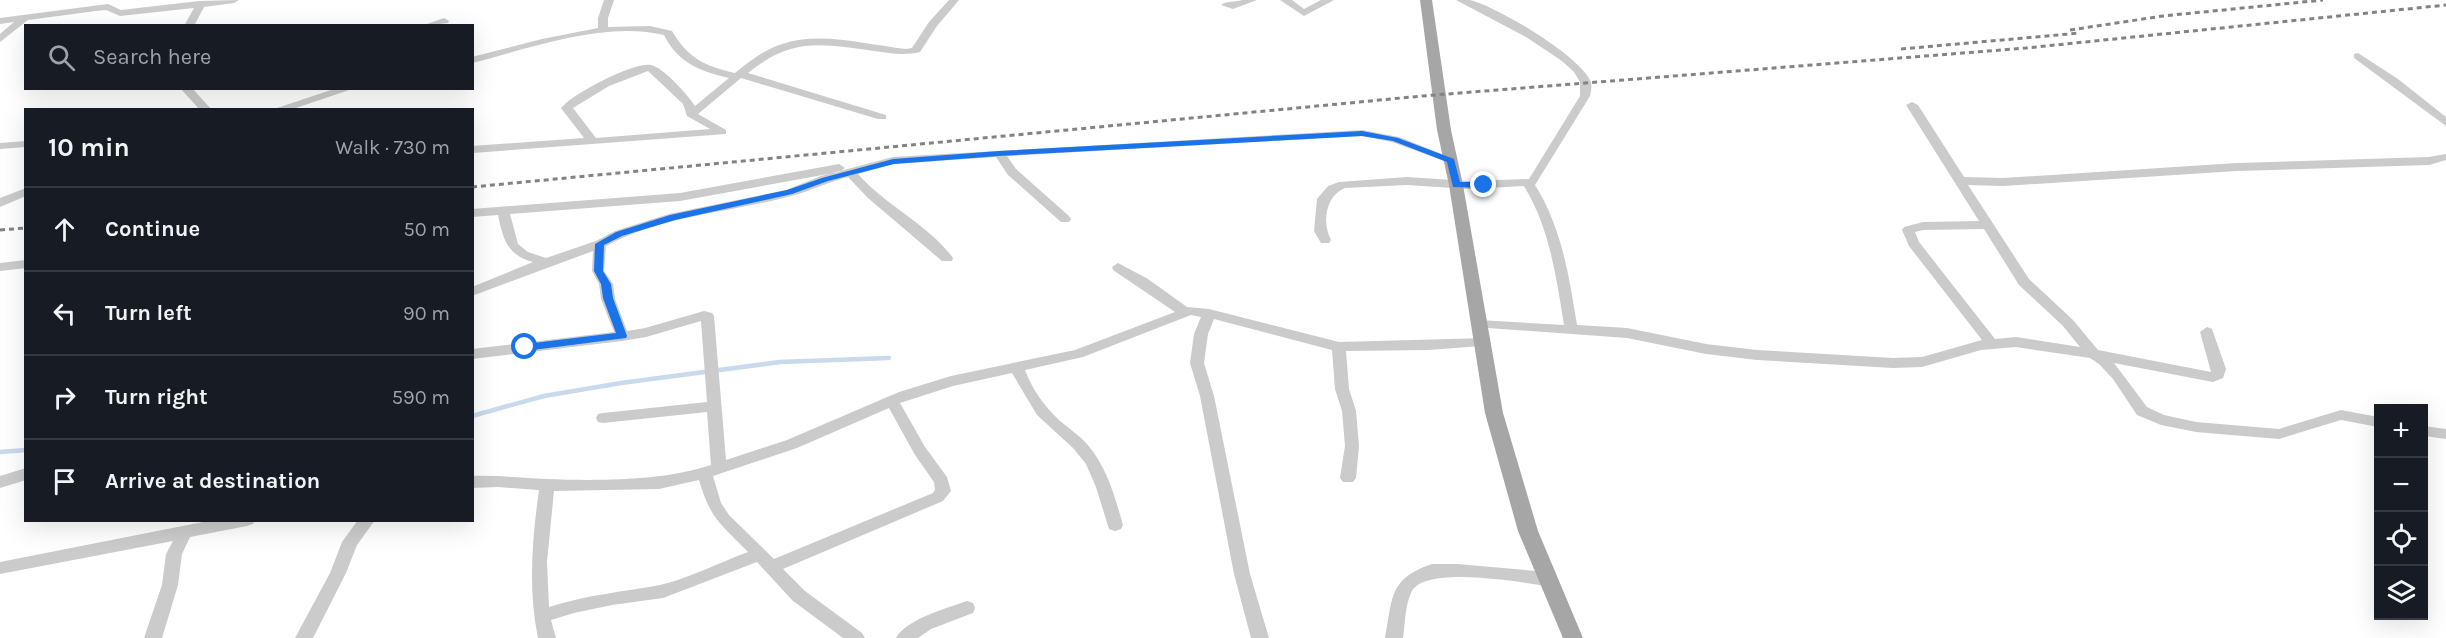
<!DOCTYPE html>
<meta charset="utf-8">
<style>
:root{--surface:#171b24;--page:#20242c;--text:#f1f3f6;--muted:#9ea1a6;--line:#363941}
body{margin:0;font-family:Karla,sans-serif;background:var(--page);color:var(--text)}
.controls{position:absolute;right:18px;bottom:18px;display:grid;overflow:hidden;border-radius:0px;box-shadow:0 6px 24px #0002}
.controls button{width:54px;height:54px;display:grid;place-items:center;padding:0;border:0;border-bottom:2px solid var(--line);background:var(--surface);color:var(--text);font:30px sans-serif}
.stop{position:absolute;width:18px;height:18px;margin:-14px;border:4px solid #1a73e8;border-radius:50%;background:#fff}
.stop.end{background:#1a73e8;border-color:#fff;box-shadow:0 2px 6px #0008}
.list{margin:0;padding:0;list-style:none}
h2{display:flex;justify-content:space-between;align-items:center;height:78px;margin:0;padding:0 24px;font-size:26px}
h2 small{font-size:20px;font-weight:400;color:var(--muted)}
.list li{display:grid;grid-template-columns:39px 1fr auto;gap:18px;align-items:center;box-sizing:border-box;height:84px;padding:0 24px;border-top:2px solid var(--line)}
.list b{display:block;font-size:22px;white-space:nowrap}
.list em{font-size:20px;font-style:normal;color:var(--muted)}
.icon{flex:none;width:33px;height:33px;fill:none;stroke:currentColor;stroke-width:2;stroke-linecap:round;stroke-linejoin:round}
.map{position:relative;flex:none;width:2446px;height:638px;overflow:hidden}
.search{position:absolute;background:var(--surface);box-shadow:0 6px 24px #0002;left:24px;top:24px;width:450px;height:66px;display:flex;align-items:center;gap:15px;box-sizing:border-box;padding:0 21px;border-radius:0px;color:var(--muted);font-size:22px}
.panel{position:absolute;background:var(--surface);box-shadow:0 6px 24px #0002;left:24px;top:108px;width:450px;height:414px;border-radius:0px}
.map>svg:first-child{display:block}
.lines{fill:none;stroke-linecap:round;stroke-linejoin:round}
.stream{stroke:#c8daec;stroke-width:4.5}
.minor{fill:#cbcbcb;fill-rule:evenodd}
.major{fill:#a6a6a6;fill-rule:evenodd}
.rail{stroke:#838383;stroke-width:3;stroke-dasharray:5 4;stroke-linecap:butt}
.route{fill:#1a73e8}
</style>
<div class="map">
<svg width="2446" height="638" viewBox="0 0 2446 638">
<rect width="100%" height="100%" fill="#fff"/>
<g class="lines">
<!-- stream -->
<g class="stream">
<path d="M472 416 544 396 621 383 780 362 889 358"/>
<path d="M0 452 26 450"/>
</g>
<!-- minor -->
<g class="minor">
<path d="M239 0 234 3 204 7 194 26H184L194 8 120 16 106 10 96 11 28 20 0 42V34L14 22 0 24V18L108 4 121 10 199 1Z"/>
<path d="M604 0H614L608 18V27L650 26 672 31C688 58 704 66 735 73 749 62 765 49 782 44 820 31 867 45 906 49L912 48 929 22 949 0H959L937 26 920 52C904 56 890 53 874 51 820 44 793 37 748 73L886 115V119H878L741 78 698 114 726 130V134L472 153V146L584 138 561 108 563 106C575 93 633 62 651 65 663 67 688 95 695 106L729 78C701 72 677 62 664 35 604 21 531 48 472 63V57L542 39 598 28V18ZM648 71 683 104 687 116 710 129 596 138 573 108 609 86Z"/>
<path d="M1242 0H1257L1233 9 1221 5C1225 1 1236 2 1242 0Z"/>
<path d="M1280 0H1292L1304 9 1321 0H1334L1304 16Z"/>
<path d="M1456 0C1460 0 1466 0 1470 0 1498 7 1580 56 1591 82 1592 87 1591 92 1590 96L1535 185C1562 228 1569 276 1577 325L1627 328 1706 344 1757 350 1893 358 1922 357 1982 340 1909 246 1902 230 1904 227 1923 222 1979 221 1906 105 1912 102 1918 105 1964 177 2003 178 2237 163 2429 157 2446 154V160L2429 165 2237 171 2003 186 1968 185 2029 279 2073 320 2098 350 2211 372 2200 332 2207 327 2212 329 2226 369 2223 378 2213 382 2114 363 2147 407 2164 415 2196 422 2279 429 2341 410 2378 417V427L2341 420 2279 439 2196 432 2161 425 2137 415 2113 379 2099 364 2090 358 2016 347 1981 350 1922 367 1893 368 1757 360 1706 354 1627 338 1474 327 1472 324 1474 321 1479 320 1564 325C1556 276 1550 229 1524 186L1468 189 1407 185 1345 188C1325 196 1322 223 1331 240L1329 243H1321L1314 231 1317 199 1328 186 1339 182 1407 177 1468 181 1529 179 1580 96V82L1574 72 1562 61 1526 37ZM1984 229 2019 285 2063 326 2080 347 2016 337 1995 339 1919 242 1915 232 1923 230Z"/>
<path d="M444 18 449 21 448 23 421 26Z"/>
<path d="M2358 53 2398 79 2446 117V126L2354 58V54Z"/>
<path d="M180 88H192L212 110H200Z"/>
<path d="M337 88H355L290 110H271Z"/>
<path d="M1362 130 1399 137 1457 160 1451 164 1447 162 1392 142 1362 136 1007 156 1016 169 1069 216 1071 219 1069 222H1061L1008 175 996 157 893 164 858 174C886 206 929 225 953 258L952 261H942L868 198 848 177C828 182 811 191 791 196 730 213 664 215 606 246L604 271 613 284 615 299 627 331 645 328 704 311 712 313 714 316 726 460 787 440 899 392 951 376 1075 350 1175 312 1113 270 1112 267 1118 263 1148 279 1187 307 1209 309 1339 342 1486 338 1488 341 1486 344 1481 346 1429 350 1346 351 1349 389 1356 411 1359 446 1356 478 1353 482H1343L1340 478 1345 446 1342 411 1335 389 1332 350 1214 319 1208 334 1204 363 1214 396 1250 574 1269 638H1251L1234 574 1200 396 1190 363 1194 334 1201 317 1191 315 1083 357 1025 370C1032 389 1044 406 1059 420 1068 428 1079 435 1087 444 1107 467 1115 497 1123 525L1121 529 1115 531 1109 529 1096 487 1086 464 1073 448 1037 415 1012 373 953 386 900 403 925 447 947 477 951 491 943 501 783 569 805 591 862 633 865 638H843L793 601 757 562 663 598 612 605 574 613 551 620 556 638H538C528 589 532 540 539 490L498 487 472 488V476C497 475 521 478 546 479 597 481 663 481 711 465L707 412 603 423 598 422 596 418 598 414 603 413 707 402 701 321 646 337 622 341 472 359V349L614 332 601 299 599 284 592 271 593 251 472 296V287L533 262C507 255 503 239 498 215L472 217V209L680 193 839 164 845 168 839 172 680 201 510 214 518 244 528 252 546 258 596 241 615 231 669 214 786 190 821 176 893 157ZM889 408 915 455 934 482 935 490 933 493 774 559 729 515 721 503 713 476 797 448ZM699 480C711 520 720 523 748 552 721 562 687 579 660 585 622 592 586 595 549 607L547 562 554 491 659 489Z"/>
<path d="M26 141V147L0 149V143Z"/>
<path d="M26 188V196L0 207V198Z"/>
<path d="M26 260V268L0 271V263Z"/>
<path d="M2424 426 2446 429V439L2424 436Z"/>
<path d="M26 468V480L0 488V476Z"/>
<path d="M213 520H255L253 524 247 526 190 537 182 554 178 585 162 638H144L162 585 166 554 173 541 0 574V562Z"/>
<path d="M358 520H375L357 545 346 573 313 638H295L330 573 342 542Z"/>
<path d="M1432 564H1457L1548 572 1554 574 1556 579 1554 584 1548 586C1522 583 1423 564 1411 593 1405 606 1405 624 1403 638H1385C1393 598 1388 579 1432 564Z"/>
<path d="M967 601 973 603 975 608 973 613 931 629 918 638H896C906 619 948 608 967 601Z"/>
</g>
<!-- major -->
<path class="major" d="M1420 0H1432L1451 130 1463 185 1503 413 1538 531 1583 638H1563L1518 531 1485 413 1449 185 1437 130Z"/>
<!-- rail -->
<g class="rail">
<path d="M2070 30 2163 16 2323 0"/>
<path d="M1901 49 2080 33"/>
<path d="M472 187 1422 96 2026 48 2446 5"/>
<path d="M0 230 26 228"/>
</g>
</g>
<!-- route -->
<path class="route" d="M1362 131 1398 138 1454 159 1460 182H1484L1489 185 1484 188 1453 187 1447 162 1393 141 1362 136 999 156 894 164 828 181 792 194 675 220 622 236 604 245 603 271 611 284 613 298 627 336 626 338 525 351 520 347 525 344 616 333 603 298 601 284 594 271 595 244 616 232 670 215 787 190 822 178 893 159 999 151Z"/>
</svg>
<div class="controls">
<button>+</button>
<button>−</button>
<button><svg class="icon" aria-label="locate" viewBox="0 0 24 24"><circle cx="12" cy="12" r="6"/><path d="M12 2v4M12 18v4M2 12h4M18 12h4"/></svg></button>
<button><svg class="icon" aria-label="layers" viewBox="0 0 24 24"><path d="M12 4l9 5-9 5-9-5zM3 14l9 5 9-5"/></svg></button>
</div>
<div class="stop" style="left:525px;top:347px"></div>
<div class="stop end" style="left:1484px;top:185px"></div>
<div class="search"><svg class="icon" aria-label="search" viewBox="0 0 24 24"><circle cx="10" cy="10" r="6"/><path d="M15 15l6 6"/></svg>Search here</div>
<section class="panel">
<h2>10 min<small>Walk · 730 m</small></h2>
<ul class="list">
<li><svg class="icon" aria-label="ahead" viewBox="0 0 24 24"><path d="M12 20V5M6 11l6-6 6 6"/></svg><div><b>Continue</b></div><em>50 m</em></li>
<li><svg class="icon" aria-label="left" viewBox="0 0 24 24"><path d="M17 20v-9H6M10 6l-5 5 5 5"/></svg><div><b>Turn left</b></div><em>90 m</em></li>
<li><svg class="icon" aria-label="right" viewBox="0 0 24 24"><path d="M7 20v-9h11M14 6l5 5-5 5"/></svg><div><b>Turn right</b></div><em>590 m</em></li>
<li><svg class="icon" aria-label="arrive" viewBox="0 0 24 24"><path d="M6 21V4h12l-3 4 3 4H6"/></svg><div><b>Arrive at destination</b></div></li>
</ul>
</section>
</div>
